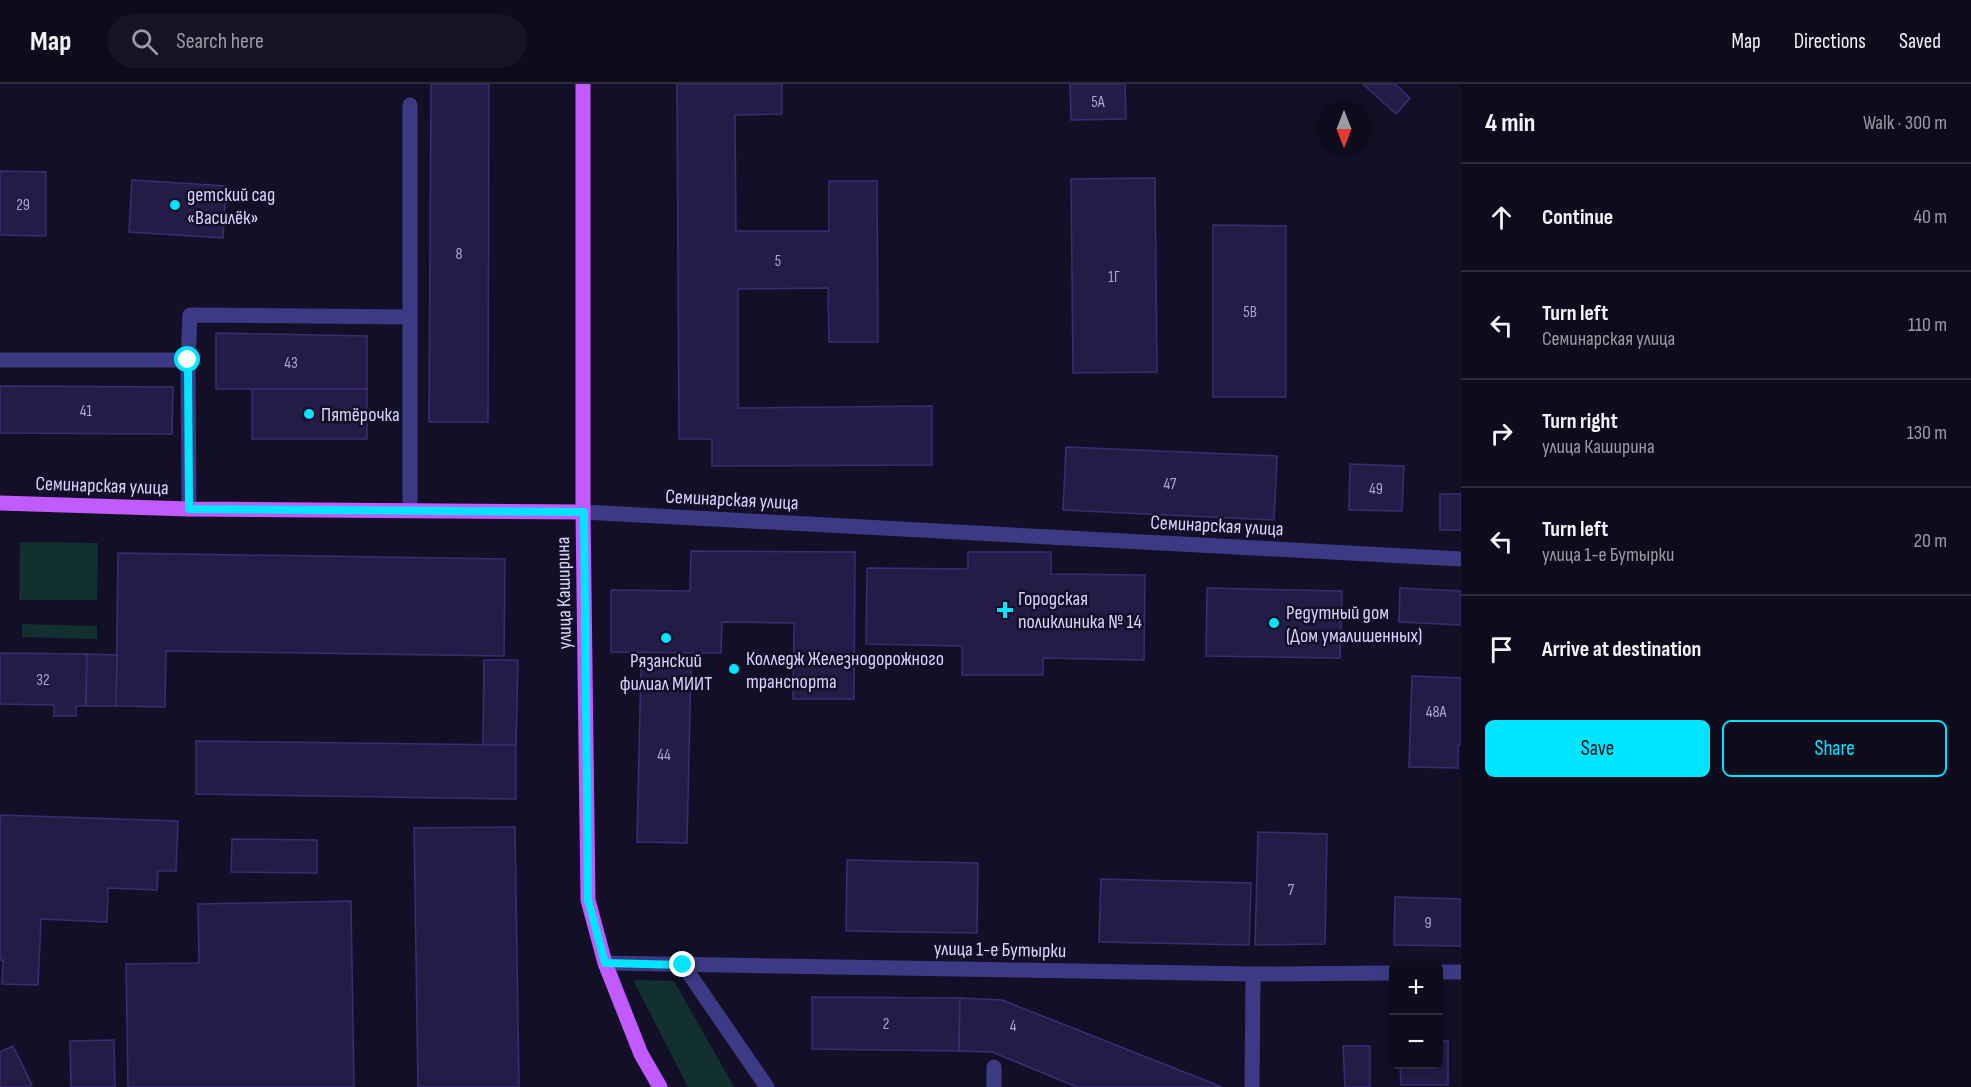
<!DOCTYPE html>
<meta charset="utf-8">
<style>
:root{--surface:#0e0b1c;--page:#171425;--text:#f1f3f6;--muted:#9b9ba3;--line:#2e2b3b;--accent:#00e5ff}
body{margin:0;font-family:"Sofia Sans Condensed",sans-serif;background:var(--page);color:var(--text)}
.controls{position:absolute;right:18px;bottom:18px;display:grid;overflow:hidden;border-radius:9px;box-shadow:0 3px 9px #0003}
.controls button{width:54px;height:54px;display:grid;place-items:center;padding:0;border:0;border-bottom:2px solid var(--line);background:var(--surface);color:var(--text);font:30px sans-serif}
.compass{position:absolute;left:1317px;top:18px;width:54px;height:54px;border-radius:50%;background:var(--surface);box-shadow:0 3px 9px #0003;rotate:180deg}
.stop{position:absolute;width:18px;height:18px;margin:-14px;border:4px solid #00e5ff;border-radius:50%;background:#fff}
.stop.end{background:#00e5ff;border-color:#fff;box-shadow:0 2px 6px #0008}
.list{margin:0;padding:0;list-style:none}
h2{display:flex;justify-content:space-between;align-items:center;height:78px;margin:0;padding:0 24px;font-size:26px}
h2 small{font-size:20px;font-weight:400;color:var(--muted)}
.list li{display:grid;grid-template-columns:39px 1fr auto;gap:18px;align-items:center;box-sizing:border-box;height:108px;padding:0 24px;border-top:2px solid var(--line)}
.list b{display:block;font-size:22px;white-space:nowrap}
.list p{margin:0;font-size:20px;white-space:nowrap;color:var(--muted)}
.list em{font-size:20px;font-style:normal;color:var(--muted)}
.actions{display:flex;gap:12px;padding:18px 24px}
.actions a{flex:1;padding:14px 0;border:2px solid var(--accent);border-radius:9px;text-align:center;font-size:21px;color:var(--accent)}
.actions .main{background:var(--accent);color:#111}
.icon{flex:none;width:33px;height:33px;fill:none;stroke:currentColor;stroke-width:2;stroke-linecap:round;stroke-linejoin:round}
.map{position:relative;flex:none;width:1461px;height:1003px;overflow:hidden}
header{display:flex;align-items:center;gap:36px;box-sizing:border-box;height:84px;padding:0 30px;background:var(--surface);border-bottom:2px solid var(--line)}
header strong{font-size:28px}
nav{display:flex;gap:33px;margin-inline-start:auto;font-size:21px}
.search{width:420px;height:54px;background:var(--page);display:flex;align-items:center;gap:15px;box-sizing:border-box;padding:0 21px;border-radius:33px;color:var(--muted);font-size:22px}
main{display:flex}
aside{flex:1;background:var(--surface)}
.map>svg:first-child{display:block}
.green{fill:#12302f}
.building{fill:#241b47;stroke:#3b2d73;stroke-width:1.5}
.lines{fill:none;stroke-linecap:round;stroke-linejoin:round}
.minor{stroke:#3d3a85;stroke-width:15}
.major{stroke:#c25bff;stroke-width:15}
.route{stroke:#00e5ff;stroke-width:8}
.poi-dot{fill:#00e5ff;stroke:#130f26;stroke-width:2}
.labels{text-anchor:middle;stroke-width:5;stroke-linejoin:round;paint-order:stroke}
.number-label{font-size:16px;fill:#aca6d1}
.poi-label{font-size:20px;fill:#d9d4ff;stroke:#130f26;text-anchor:start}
.street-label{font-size:20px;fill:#d9d4ff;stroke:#130f26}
</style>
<header>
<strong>Map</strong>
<div class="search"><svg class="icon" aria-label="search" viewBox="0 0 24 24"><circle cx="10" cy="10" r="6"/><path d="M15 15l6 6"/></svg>Search here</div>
<nav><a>Map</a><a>Directions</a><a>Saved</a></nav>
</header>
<main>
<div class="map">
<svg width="1461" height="1003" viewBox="0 0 1461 1003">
<rect width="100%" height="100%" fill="#130f26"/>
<!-- green -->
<g class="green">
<path d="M20 458 98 459 97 516H19Z"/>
<path d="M22 540 97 542V555L22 553Z"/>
<path d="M633 896 674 897 734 1003H688Z"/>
</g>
<!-- building -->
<g class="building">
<path d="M431 0H489L488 338H429Z"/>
<path d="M677 0H782V30L735 31 736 147H829V97H877L878 258H829L828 204 738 205V324L932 322V381L712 382V355H679Z"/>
<path d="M1070 0H1125L1126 35 1071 36Z"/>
<path d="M1363 0H1395L1410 14 1396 30Z"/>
<path d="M0 87 46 88V152L0 151Z"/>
<path d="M1155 94 1157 288 1073 289 1071 95Z"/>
<path d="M132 96 226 102 223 154 129 148Z"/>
<path d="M1213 141 1286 142V313H1213Z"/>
<path d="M216 249 367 252V305H216Z"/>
<path d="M0 302 173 303 172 350 0 349Z"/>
<rect x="252" y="305" width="115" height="50"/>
<path d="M1066 363 1277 372 1274 436 1063 426Z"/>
<path d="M1350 380 1404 382 1402 427 1349 426Z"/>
<rect x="1440" y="410" width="21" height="36"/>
<path d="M691 467 855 468 854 615H793L794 539 722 538 721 569 611 568V506L690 507Z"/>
<path d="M968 468H1051V490L1145 491 1144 576 1043 574V591H962V562L866 560 867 484 968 485Z"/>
<path d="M118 469 505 475 504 572 166 567 165 623 116 622Z"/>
<path d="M1207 504 1342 507 1340 574 1206 572Z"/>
<path d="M1400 504 1461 507V541L1399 538Z"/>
<path d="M0 569 87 570 86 622H76V632H54V621L0 620Z"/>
<path d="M87 570 117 571 116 622H86Z"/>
<path d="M484 576H518L516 661H483Z"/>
<path d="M641 581 691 582 687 759 637 758Z"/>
<path d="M1412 592 1461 594V661H1458V684L1409 683Z"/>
<path d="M196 657 516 661V715L196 710Z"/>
<path d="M0 731 178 737 176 787H158L157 806 108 804 107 838 41 835 38 901 2 900 3 876H0Z"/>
<path d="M515 743 519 1003H418L414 744Z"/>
<path d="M1258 748 1327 750 1325 860 1255 861Z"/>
<path d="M232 755 317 756V789L231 788Z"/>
<path d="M847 776 978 779 977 849 846 847Z"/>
<path d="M1101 795 1251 799 1249 861 1099 858Z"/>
<path d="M1395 813 1461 815V862L1394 861Z"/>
<path d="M351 817 354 1003H128L126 880 199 879 198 820Z"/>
<path d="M812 913 960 914 959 967 812 965Z"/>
<path d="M960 914 1002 916 1222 1003H1077L992 968 959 967Z"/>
<path d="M114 956 115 1003H71L70 957Z"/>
<path d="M1438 957H1448V1001H1401L1400 980H1438Z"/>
<path d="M13 962 32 1001 28 1003H0V968Z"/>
<path d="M1343 962H1370V1003H1345Z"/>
</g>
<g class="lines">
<!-- minor -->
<g class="minor">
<path d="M410 21V426"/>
<path d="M0 276H188L189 425"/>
<path d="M188 276 190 231 410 233"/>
<path d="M583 428 1461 475"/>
<path d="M605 879 1253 890 1394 889"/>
<path d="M683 881 767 1003"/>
<path d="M1438 888H1461"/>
<path d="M994 1003V983"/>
<path d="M1252 1003 1253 890"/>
</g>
<!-- major -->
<g class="major">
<path d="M583 0V428L588 816 605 879 641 970 660 1003"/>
<path d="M0 419 189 425 583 428"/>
</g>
</g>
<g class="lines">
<!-- route -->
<path class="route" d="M188 276 189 425 584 428 588 816 605 879 683 881"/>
</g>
<!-- markers -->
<g class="poi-dot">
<circle cx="175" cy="121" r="6"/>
<circle cx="309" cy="330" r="6"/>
<path d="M1002 517h6v6h6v6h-6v6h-6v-6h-6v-6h6z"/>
<circle cx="1274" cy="539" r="6"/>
<circle cx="666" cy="554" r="6"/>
<circle cx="734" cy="585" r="6"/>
</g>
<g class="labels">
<!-- number labels -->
<g class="number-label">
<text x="1098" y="23">5А</text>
<text x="23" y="126">29</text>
<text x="459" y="175">8</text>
<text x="778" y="182">5</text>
<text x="1114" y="198">1Г</text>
<text x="1250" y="233">5В</text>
<text x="291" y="284">43</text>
<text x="86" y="332">41</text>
<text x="1170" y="405">47</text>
<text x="1376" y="410">49</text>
<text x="43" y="601">32</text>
<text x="1436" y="633">48А</text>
<text x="664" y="676">44</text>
<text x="1291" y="811">7</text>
<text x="1428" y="844">9</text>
<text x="886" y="945">2</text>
<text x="1013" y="947">4</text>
</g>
<!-- poi labels -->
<g class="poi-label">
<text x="187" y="117">детский сад<tspan x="187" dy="23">«Василёк»</tspan></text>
<text x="321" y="337">Пятёрочка</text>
<text x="1018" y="521">Городская<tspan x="1018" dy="23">поликлиника № 14</tspan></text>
<text x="1286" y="535">Редутный дом<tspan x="1286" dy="23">(Дом умалишенных)</tspan></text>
<text x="746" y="581">Колледж Железнодорожного<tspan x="746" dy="23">транспорта</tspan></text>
<text x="666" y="583" text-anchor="middle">Рязанский<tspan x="666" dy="23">филиал МИИТ</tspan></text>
</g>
<!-- street labels -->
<g class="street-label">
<text transform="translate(102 401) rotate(2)" y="7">Семинарская улица</text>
<text transform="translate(732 415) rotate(3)" y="7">Семинарская улица</text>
<text transform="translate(1217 441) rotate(3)" y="7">Семинарская улица</text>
<text transform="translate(563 509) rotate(-91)" y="7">улица Каширина</text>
<text transform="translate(1000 865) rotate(1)" y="7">улица 1-е Бутырки</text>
</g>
</g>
</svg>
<div class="controls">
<button>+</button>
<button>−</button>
</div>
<svg class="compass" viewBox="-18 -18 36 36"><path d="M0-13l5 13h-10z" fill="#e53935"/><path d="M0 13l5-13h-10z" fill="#9b9ba3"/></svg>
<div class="stop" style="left:188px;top:276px"></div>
<div class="stop end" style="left:683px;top:881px"></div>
</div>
<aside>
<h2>4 min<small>Walk · 300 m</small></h2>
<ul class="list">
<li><svg class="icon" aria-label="ahead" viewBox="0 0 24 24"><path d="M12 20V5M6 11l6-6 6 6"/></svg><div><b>Continue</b></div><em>40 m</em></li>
<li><svg class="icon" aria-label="left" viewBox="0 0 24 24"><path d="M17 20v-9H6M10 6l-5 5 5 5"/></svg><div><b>Turn left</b><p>Семинарская улица</p></div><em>110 m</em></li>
<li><svg class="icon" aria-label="right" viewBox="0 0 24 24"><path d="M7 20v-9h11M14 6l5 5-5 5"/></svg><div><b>Turn right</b><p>улица Каширина</p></div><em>130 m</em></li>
<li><svg class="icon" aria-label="left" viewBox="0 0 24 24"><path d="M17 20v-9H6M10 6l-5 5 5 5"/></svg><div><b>Turn left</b><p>улица 1-е Бутырки</p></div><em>20 m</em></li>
<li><svg class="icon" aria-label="arrive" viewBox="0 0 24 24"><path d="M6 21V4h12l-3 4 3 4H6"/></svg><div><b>Arrive at destination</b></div></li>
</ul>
<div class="actions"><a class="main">Save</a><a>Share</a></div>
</aside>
</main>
